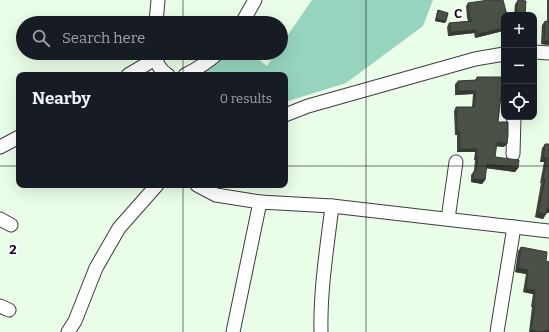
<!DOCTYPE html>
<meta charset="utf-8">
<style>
:root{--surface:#171b24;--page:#20242c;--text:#f1f3f6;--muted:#9ea1a6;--line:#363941}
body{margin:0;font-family:Bitter,serif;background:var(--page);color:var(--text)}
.controls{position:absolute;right:12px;top:12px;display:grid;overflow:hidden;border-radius:8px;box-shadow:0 4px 16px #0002}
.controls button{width:36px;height:36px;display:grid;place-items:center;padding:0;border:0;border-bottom:1px solid var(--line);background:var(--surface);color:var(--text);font:20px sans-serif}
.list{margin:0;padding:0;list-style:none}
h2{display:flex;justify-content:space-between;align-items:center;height:52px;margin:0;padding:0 16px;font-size:17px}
h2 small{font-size:13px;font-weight:400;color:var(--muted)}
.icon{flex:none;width:22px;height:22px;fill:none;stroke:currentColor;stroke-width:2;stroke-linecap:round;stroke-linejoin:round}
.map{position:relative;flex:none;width:549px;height:332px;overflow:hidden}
.search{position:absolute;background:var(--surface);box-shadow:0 4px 16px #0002;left:16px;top:16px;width:272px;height:44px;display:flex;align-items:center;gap:10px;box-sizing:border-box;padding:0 14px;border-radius:22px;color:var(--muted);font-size:15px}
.panel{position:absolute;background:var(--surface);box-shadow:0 4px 16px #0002;left:16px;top:72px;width:272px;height:116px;border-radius:8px}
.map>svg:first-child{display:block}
.forest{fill:#96d4be}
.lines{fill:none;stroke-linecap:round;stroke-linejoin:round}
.minor-casing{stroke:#3d3d3d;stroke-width:15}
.minor{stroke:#fff;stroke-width:13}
.wall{fill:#41463d}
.shaded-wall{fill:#353932}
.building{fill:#4c5147;stroke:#353932}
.grid{fill:none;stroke:#0a0a0a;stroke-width:1;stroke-opacity:0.55}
.grid-label{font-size:13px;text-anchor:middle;font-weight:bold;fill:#0a0a0a;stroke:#fff;stroke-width:4;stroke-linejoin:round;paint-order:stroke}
</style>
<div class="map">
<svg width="549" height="332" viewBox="0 0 549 332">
<rect width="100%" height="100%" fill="#eafde8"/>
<!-- forest -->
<path class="forest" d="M312 0H433L423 26 346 83 285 102V75H189L223 53H250L267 66 276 53H281V45Z"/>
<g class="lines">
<defs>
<g id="minor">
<path d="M156 23 158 0"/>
<path d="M242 23 255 0"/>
<path d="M534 52 549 53"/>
<path d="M155 53C155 61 160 71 168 75"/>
<path d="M128 75 155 59"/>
<path d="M185 75C197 69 208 62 218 53"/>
<path d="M285 115 308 106 475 59 504 54"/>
<path d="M0 147 19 137"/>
<path d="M513 154 514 117"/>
<path d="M197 185 216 195 260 202"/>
<path d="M0 219 11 225"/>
<path d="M448 219 456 162"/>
<path d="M0 306 9 310"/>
<path d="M68 332 75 321 96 268 119 228 157 185"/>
<path d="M233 332 260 202 332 206 549 231"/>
<path d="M321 332C320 290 327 248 332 206"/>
<path d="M497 332 514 227"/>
</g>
</defs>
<!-- minor casing -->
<use href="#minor" class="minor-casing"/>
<!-- minor -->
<use href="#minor" class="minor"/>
</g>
<!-- wall -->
<g class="wall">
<path d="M518 0 525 15H514L515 4Z"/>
<path d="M547 0H549V45L541 44 542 25 545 21 547 22Z"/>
<path d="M468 3 504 15V30L503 31 475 38 474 33 448 36 447 27 449 23 468 21 467 18 466 6Z"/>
<path d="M438 10 446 21 445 23 435 21 437 12Z"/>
<path d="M477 77H504V89H502L498 122 504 147 496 146 495 157 518 168 515 172 486 168 485 180 482 184 471 182V175L474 171 475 160H474L475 152H457V135H455L454 111 456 107H472L473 94 455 95V84L458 81 475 80Z"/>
<path d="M545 144H549V213L547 212 546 214 543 219 535 217 541 183H540L544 162H540L542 148Z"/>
<path d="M521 247 546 261 549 332H529L532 307H531L533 294 523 292 526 274 515 272 518 251Z"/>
</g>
<!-- shaded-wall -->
<g class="shaded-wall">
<path d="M436 19 446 21 445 23 435 21Z"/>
<path d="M504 28 503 31 475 38 478 34Z"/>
<path d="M476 30 474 33 448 36 451 32Z"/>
<path d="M544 41H549V45L541 44Z"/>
<path d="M502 86H504V89H499Z"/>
<path d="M458 91H476L473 94 455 95Z"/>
<path d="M457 132H460L457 135H455Z"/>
<path d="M497 142 507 144 504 147 494 146Z"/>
<path d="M460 149H477L475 152H457Z"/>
<path d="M476 156H478L475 160H474Z"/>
<path d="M543 158H547L544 162H540Z"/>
<path d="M487 164 518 168 515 172 484 168Z"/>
<path d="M473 179 485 180 482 184 471 182Z"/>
<path d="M547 208H549V213L544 212Z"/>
<path d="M538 213 546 214 543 219 535 217Z"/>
<path d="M518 268 528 270 526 274 515 272Z"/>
<path d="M526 289 535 290 533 294 523 292Z"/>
<path d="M531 330H549V332H530Z"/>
</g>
<!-- building -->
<g class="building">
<path d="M489 0H503L507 15H504V28L478 34 476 30 451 32 449 23 472 21 469 14 468 3Z"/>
<path d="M518 0 526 1 525 15H516Z"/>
<path d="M438 10 448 13 446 21 436 19Z"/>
<path d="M545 21 549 22V41H544Z"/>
<path d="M477 77H504V86H502L498 122H508V136L507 144 497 142 495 157 519 160 518 168 487 164 485 180 473 179 474 171H476L478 156H476L477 149H460V132H457L456 107H474L476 91H458V81L477 80Z"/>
<path d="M545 144H549V208H547L546 214 538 213 545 179H543L547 158H543Z"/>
<path d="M521 247 547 252 546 261 549 262V330L539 332 531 330 535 304 534 303 535 290 526 289 528 270 518 268Z"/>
</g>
<!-- grid -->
<path class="grid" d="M183 0V23M366 0V332M183 53V75M0 166H19M285 166H549M183 185V332"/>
<g class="grid-label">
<text x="458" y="18">C</text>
<text x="13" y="254">2</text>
</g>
</svg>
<div class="controls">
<button>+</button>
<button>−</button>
<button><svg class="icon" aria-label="locate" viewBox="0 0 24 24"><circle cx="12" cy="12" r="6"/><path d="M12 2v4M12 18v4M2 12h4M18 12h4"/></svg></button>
</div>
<div class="search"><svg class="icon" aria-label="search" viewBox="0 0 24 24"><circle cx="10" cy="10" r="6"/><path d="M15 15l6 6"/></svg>Search here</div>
<section class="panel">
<h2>Nearby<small>0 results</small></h2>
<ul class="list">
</ul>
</section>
</div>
